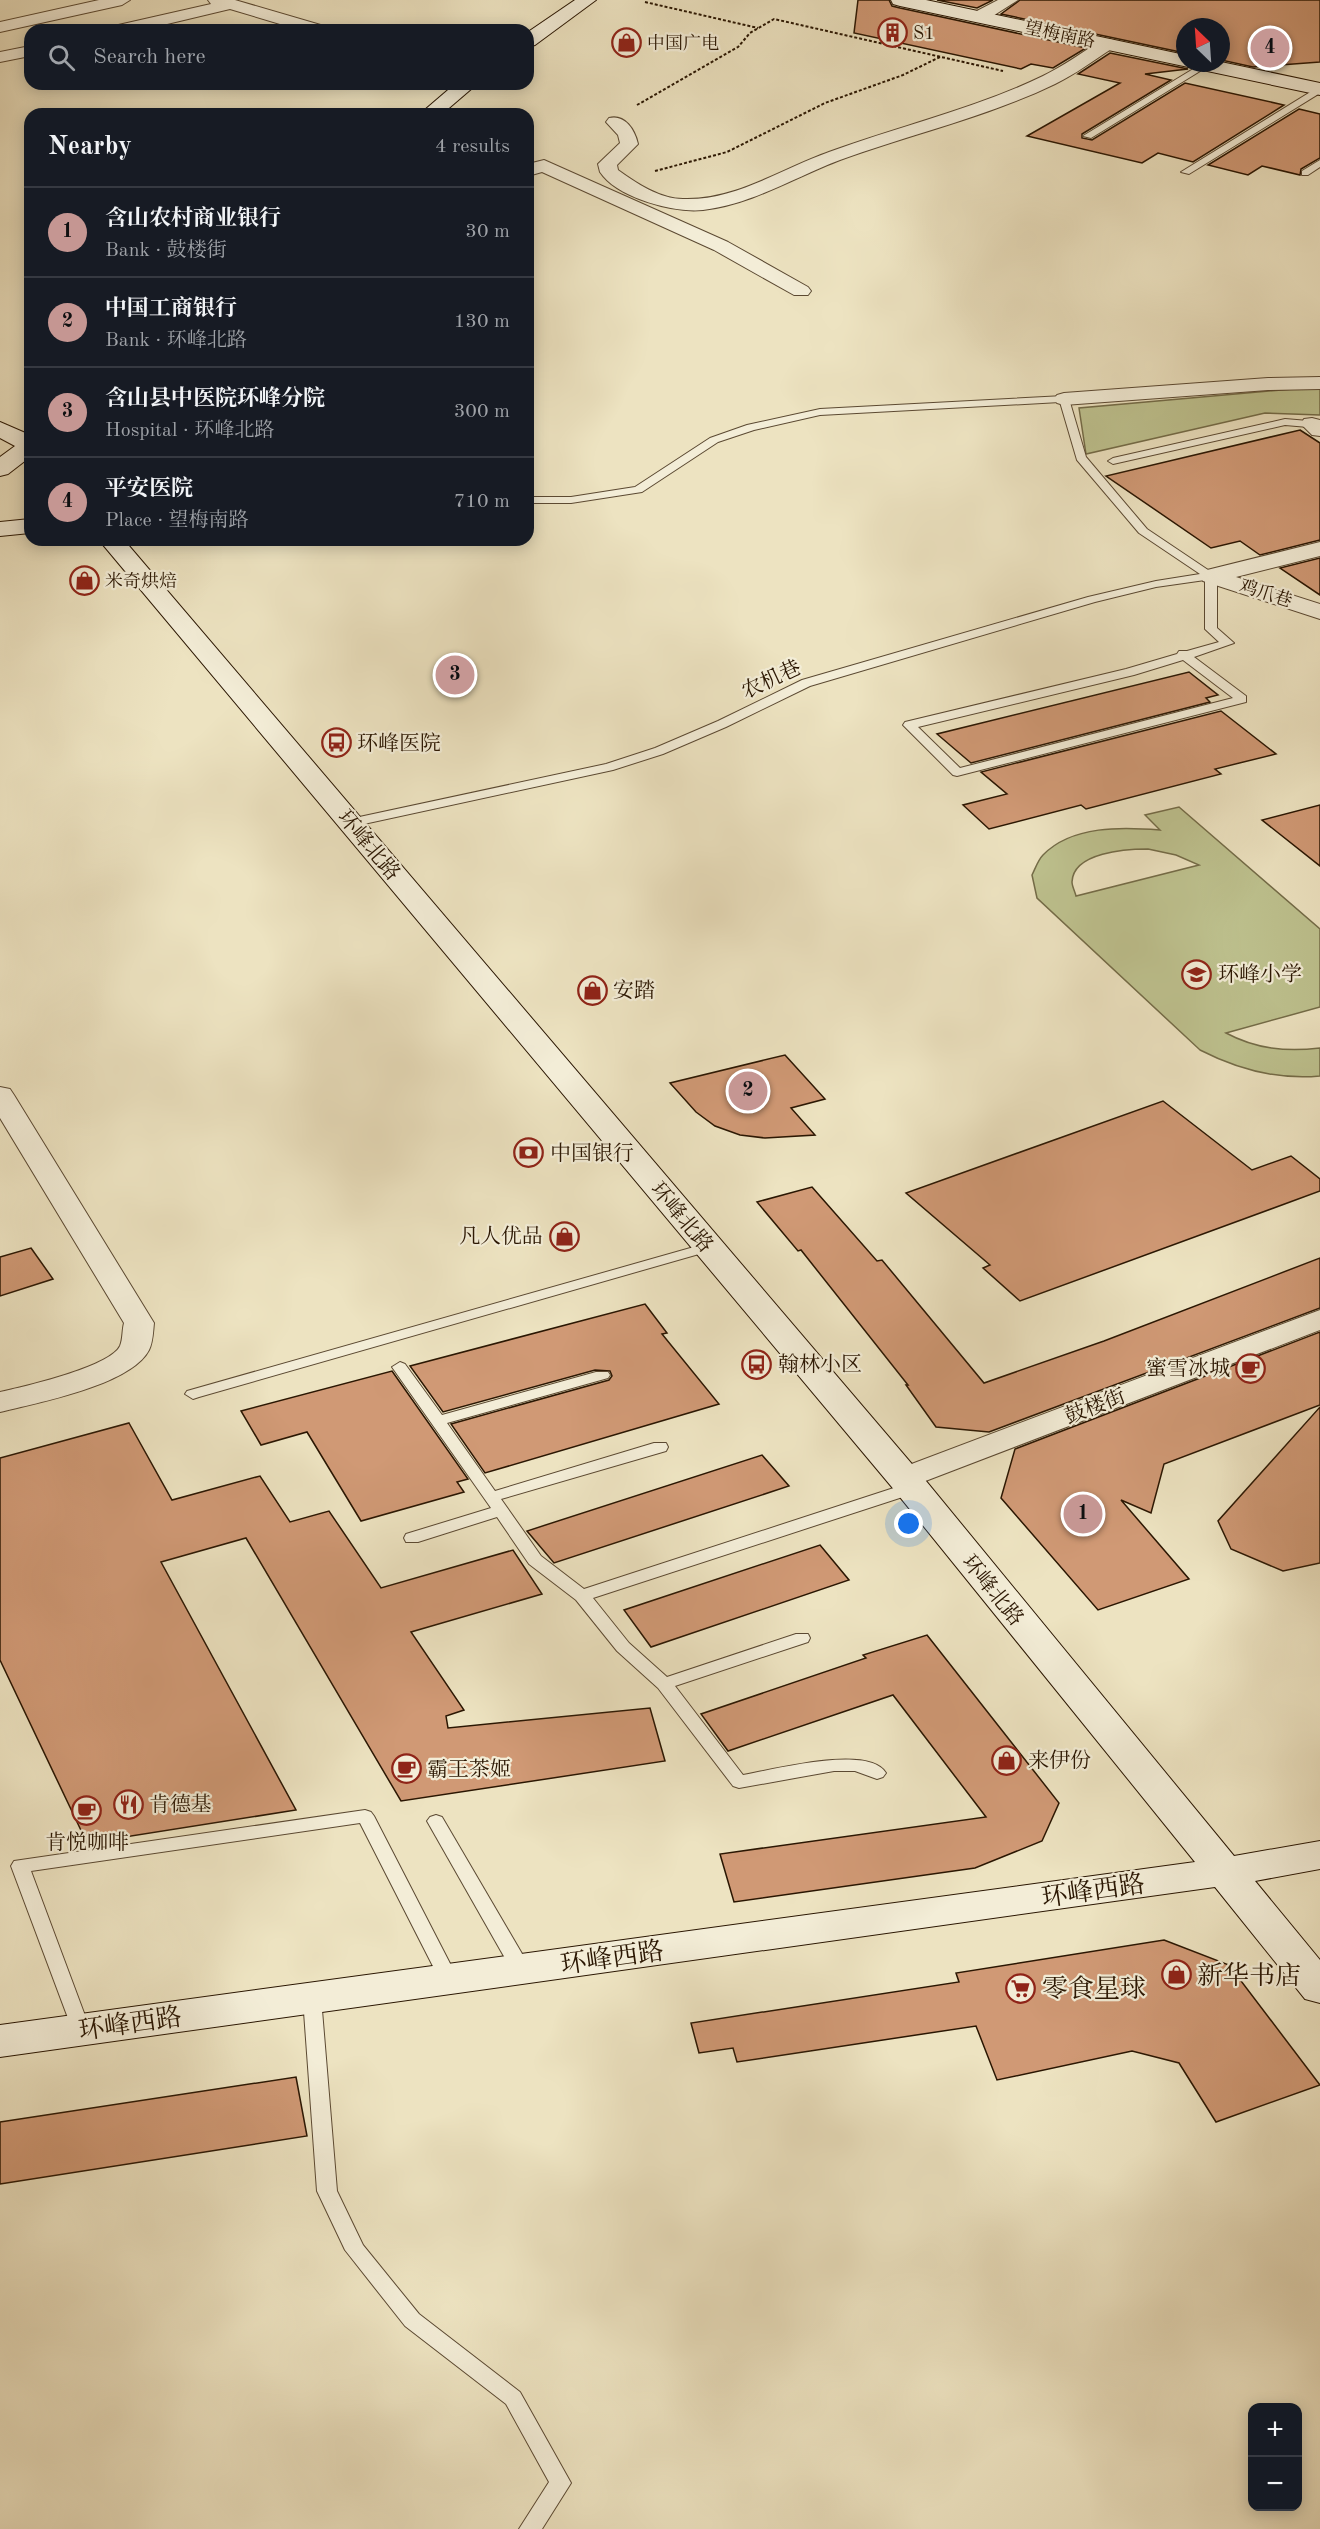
<!DOCTYPE html>
<meta charset="utf-8">
<style>
:root{--surface:#171b24;--page:#20242c;--text:#f1f3f6;--muted:#9ea1a6;--line:#363941;--accent:#c59692}
body{margin:0;font-family:"Old Standard TT","Noto Serif SC",serif;background:var(--page);color:var(--text)}
.controls{position:absolute;right:18px;bottom:18px;display:grid;overflow:hidden;border-radius:12px;box-shadow:0 3px 15px #0003}
.controls button{width:54px;height:54px;display:grid;place-items:center;padding:0;border:0;border-bottom:2px solid var(--line);background:var(--surface);color:var(--text);font:30px sans-serif}
.compass{position:absolute;left:1176px;top:18px;width:54px;height:54px;border-radius:50%;background:var(--surface);box-shadow:0 3px 15px #0003;rotate:335deg}
.you{position:absolute;left:909px;top:1524px;width:21px;height:21px;margin:-15px;border:4px solid #fff;border-radius:50%;background:#1a73e8;box-shadow:0 0 0 9px #1a73e833}
.badge{display:grid;place-items:center;width:39px;height:39px;border-radius:50%;background:var(--accent);color:#111;font-size:20px;font-weight:700}
.pin{position:absolute;translate:-50% -50%;border:3px solid #fff;box-shadow:0 2px 6px #0006}
.list{margin:0;padding:0;list-style:none}
h2{display:flex;justify-content:space-between;align-items:center;height:78px;margin:0;padding:0 24px;font-size:26px}
h2 small{font-size:20px;font-weight:400;color:var(--muted)}
.list li{display:grid;grid-template-columns:39px 1fr auto;gap:18px;align-items:center;box-sizing:border-box;height:90px;padding:0 24px;border-top:2px solid var(--line)}
.list b{display:block;font-size:22px;white-space:nowrap}
.list p{margin:0;font-size:20px;white-space:nowrap;color:var(--muted)}
.list em{font-size:20px;font-style:normal;color:var(--muted)}
.icon{flex:none;width:33px;height:33px;fill:none;stroke:currentColor;stroke-width:2;stroke-linecap:round;stroke-linejoin:round}
.map{position:relative;flex:none;width:1320px;height:2529px;overflow:hidden}
.search{position:absolute;background:var(--surface);box-shadow:0 3px 15px #0003;left:24px;top:24px;width:510px;height:66px;display:flex;align-items:center;gap:15px;box-sizing:border-box;padding:0 21px;border-radius:18px;color:var(--muted);font-size:22px}
.panel{position:absolute;background:var(--surface);box-shadow:0 3px 15px #0003;left:24px;top:108px;width:510px;height:438px;border-radius:18px}
.map>svg:first-child{display:block}
.green{fill:#bec28f;stroke:#746c48;stroke-width:1.5;fill-rule:evenodd}
.building{fill:#d09975;stroke:#2a1602;stroke-width:1.5}
.lines{fill:none;stroke-linecap:round;stroke-linejoin:round}
.lane-casing{stroke:#5b4932;stroke-width:2}
.street-casing{stroke:#5b4932;stroke-width:2}
.secondary-casing{stroke:#2a1602;stroke-width:2}
.path{stroke:#2a1602;stroke-width:2;stroke-dasharray:3 2;stroke-linecap:butt}
.lane{fill:#f3edd7;fill-rule:evenodd}
.street{fill:#f3edd7;fill-rule:evenodd}
.secondary{fill:#f3edd7;fill-rule:evenodd}
.labels{text-anchor:middle;stroke-width:4.5;stroke-linejoin:round;paint-order:stroke}
.far-poi-label{font-size:18px;fill:#2a1602;stroke:#f3edd7;text-anchor:start}
.far-street-label{font-size:18px;fill:#2a1602;stroke:#f3edd7}
.street-label{font-size:21px;fill:#2a1602;stroke:#f3edd7}
.poi-label{font-size:21px;fill:#2a1602;stroke:#f3edd7;text-anchor:start}
.near-street-label{font-size:26px;fill:#2a1602;stroke:#f3edd7}
.near-poi-label{font-size:26px;fill:#2a1602;stroke:#f3edd7;text-anchor:start}
</style>
<div class="map">
<svg width="1320" height="2529" viewBox="0 0 1320 2529">
<rect width="100%" height="100%" fill="#ede3c1"/>
<filter id="stains"><feTurbulence type="fractalNoise" baseFrequency=".00333" numOctaves="4"/><feColorMatrix values="0 0 0 0 .2 0 0 0 0 .09 0 0 0 0 .02 0 0 0 .5 -.17"/></filter>
<radialGradient id="worn" r=".72"><stop offset=".6" stop-color="#630" stop-opacity="0"/><stop offset="1" stop-color="#630" stop-opacity=".3"/></radialGradient>
<!-- green -->
<g class="green">
<path d="M1304 388 1320 389V415L1265 413 1086 454 1079 408Z"/>
<path d="M1179 807 1320 929V1007L1226 1033C1256 1049 1286 1052 1320 1048V1076C1278 1080 1237 1069 1200 1050L1037 898 1032 875C1035 869 1038 860 1043 855 1072 825 1123 827 1160 830L1145 815ZM1148 849 1176 855 1199 865 1076 896C1075 892 1072 886 1072 882 1073 852 1127 849 1148 849Z"/>
</g>
<!-- building -->
<g class="building">
<path d="M858 0H889L892 6 900 8 1086 48 1053 68 1031 64 1021 69 854 33Z"/>
<path d="M937 0H993L977 8Z"/>
<path d="M1020 0H1320V62L1253 67 1221 60V27H1185V53L1001 14Z"/>
<path d="M1110 53 1188 69 1145 74 1171 80 1082 134V138L1092 140 1185 83 1284 105 1193 162 1158 153 1142 163 1027 136 1120 83 1078 74Z"/>
<path d="M1299 109 1320 114V158L1301 169 1300 175 1262 166 1248 175 1208 165Z"/>
<path d="M1300 430 1320 443V540L1260 555 1240 541 1211 548 1106 476Z"/>
<path d="M1320 558V595L1280 568Z"/>
<path d="M1189 672 1218 695 1206 698 1210 702 971 763 937 734Z"/>
<path d="M1221 711 1276 754 1215 769 1221 774 1086 809 1081 805 989 829 963 805 1007 794 981 772Z"/>
<path d="M1320 805V866L1262 820Z"/>
<path d="M785 1055 825 1099 791 1108 815 1135 765 1138 740 1135 715 1126 696 1112 670 1083Z"/>
<path d="M1163 1101 1252 1170 1291 1156 1320 1179V1191L1020 1301 983 1268 990 1265 906 1193Z"/>
<path d="M812 1187 877 1261 882 1260 984 1383 1104 1341 1320 1258V1308L989 1432 936 1427 906 1385H908L801 1250 798 1251 757 1202Z"/>
<path d="M31 1248 53 1279 0 1296V1257Z"/>
<path d="M645 1304 667 1333 662 1334 719 1404 485 1473 451 1424 609 1380 612 1376 610 1371 595 1370 443 1412 410 1366Z"/>
<path d="M1320 1332V1405L1164 1464 1151 1513 1121 1500 1189 1579 1098 1610 1001 1498 1015 1449Z"/>
<path d="M392 1371 468 1479 457 1482 464 1492 361 1521 307 1432 261 1445 241 1411Z"/>
<path d="M1320 1407V1563L1283 1571 1231 1549 1218 1521Z"/>
<path d="M129 1423 172 1500 260 1476 290 1522 329 1511 381 1588 513 1550 542 1594 411 1632 464 1710 446 1716 448 1728 650 1708 665 1761 401 1801 246 1538 161 1562 296 1810 87 1843 0 1660V1458Z"/>
<path d="M762 1455 789 1486 554 1563 527 1531Z"/>
<path d="M820 1545 849 1580 651 1647 624 1610Z"/>
<path d="M927 1635 1059 1803 1042 1841 975 1868 734 1902 720 1854 986 1817 893 1695 728 1751 701 1714 866 1658 863 1655Z"/>
<path d="M1164 1940 1229 1965 1320 2085 1216 2122 1179 2063 1132 2051 997 2080 976 2026 737 2062 733 2048 699 2053 691 2023 959 1982 956 1973Z"/>
<path d="M296 2077 307 2136 0 2184V2122Z"/>
</g>
<g class="lines">
<defs>
<g id="lane">
<path d="M1203 63 1210 65 1091 138 1083 136Z"/>
<path d="M1320 86V93L1189 174 1181 172Z"/>
<path d="M1320 160V167L1308 175H1302V171Z"/>
<path d="M1064 396 1069 399 1086 457 1147 529 1217 576V628L1234 643 1194 657 1246 696V702L957 776 953 775 903 725 905 722 1126 669 1177 654 1179 651H1187L1219 642 1205 629V580L1156 587 1095 602 810 686 726 727 663 754 613 770 350 827 344 823 350 819 606 764 655 748 718 721 802 680 1088 597 1156 581 1200 574 1139 533 1077 460 1060 402 820 415 754 430 718 442 642 492 571 503H528V497H571L635 487 710 438 747 425 820 409ZM1183 660 1233 698 960 768 918 727 1134 675Z"/>
<path d="M1285 419 1320 422V428L1285 425 1113 464 1108 461 1113 458Z"/>
<path d="M708 1243 715 1247 713 1250 199 1397 193 1399 185 1394 187 1391Z"/>
<path d="M400 1362 405 1364 442 1415 596 1372H608L610 1375 608 1378 447 1423 495 1491 654 1443H666L668 1447 666 1451 501 1499 541 1556 584 1589 906 1484H918L920 1488 918 1492 593 1598 629 1643 667 1677 796 1634H808L810 1638 808 1642 675 1686 743 1775C772 1770 869 1744 886 1773L883 1777 877 1779 855 1771H834L739 1788 733 1786 658 1688 617 1651 576 1600 529 1564 497 1517 418 1542H406L404 1538 406 1534 491 1508 392 1367Z"/>
<path d="M365 1810 371 1812 374 1816 458 1979 456 1984 449 1986 442 1984 360 1823 31 1871 90 2029 88 2034 81 2036 74 2034 11 1866 14 1861Z"/>
<path d="M436 1815 442 1817 528 1964 530 1969 528 1974 521 1976 514 1974 427 1821 430 1817Z"/>
<path d="M312 1991 319 1993 321 1998 337 2191 363 2245 419 2314 520 2392 571 2483 542 2529H519L549 2482 506 2404 405 2326 345 2250 317 2191 303 1998 305 1993Z"/>
</g>
<g id="street">
<path d="M99 0H130L122 5 0 32V22Z"/>
<path d="M208 0H235L324 26 327 30H300L230 9 142 30H111L114 26 211 4Z"/>
<path d="M998 0H1018L985 21H973L970 17 973 13Z"/>
<path d="M1107 39 1113 40 1116 44 1113 48C1094 60 1076 74 1055 84 987 117 911 134 840 160 795 177 753 204 703 210 674 213 617 198 600 172L598 164 620 143 618 135 606 122 609 118C625 114 635 130 638 144L617 165 618 170C636 183 660 199 683 199 735 201 781 169 829 152 900 126 975 109 1043 76 1063 66 1082 53 1101 40Z"/>
<path d="M30 46V56L0 62V52Z"/>
<path d="M544 160 728 242 808 287 811 291 808 295H794L714 250 542 172 528 176V164Z"/>
<path d="M1320 377V389L1268 390 1064 405 1057 403 1054 399 1057 395 1064 393 1268 378Z"/>
<path d="M1312 418 1320 420V436L1312 435 1301 424 1304 419Z"/>
<path d="M1320 542V556L1236 577 1320 604V619L1203 581 1200 576 1203 571Z"/>
<path d="M0 1087 10 1089 14 1095 154 1323C153 1332 153 1342 149 1350 131 1385 37 1403 0 1412V1392C23 1387 110 1367 120 1346 123 1339 122 1330 124 1323L0 1118Z"/>
<path d="M1320 1310V1330L915 1485 904 1488 893 1485 888 1478 893 1471Z"/>
</g>
<g id="secondary">
<path d="M575 0H596L535 45 528 47V32Z"/>
<path d="M891 0H926L1185 55V63L1221 62 1320 83V95L900 6 893 4Z"/>
<path d="M455 84H477L442 114H420Z"/>
<path d="M0 422 30 435V457L8 474 0 476V457L15 446 0 438Z"/>
<path d="M30 519V533L0 536V522Z"/>
<path d="M99 540H124L917 1470 1234 1856 1320 1841V1869L1255 1881 1320 1960V2003L1305 1999 1215 1887 0 2057V2025L1195 1862 891 1486Z"/>
</g>
</defs>
<!-- lane casing -->
<use href="#lane" class="lane-casing"/>
<!-- street casing -->
<use href="#street" class="street-casing"/>
<!-- secondary casing -->
<use href="#secondary" class="secondary-casing"/>
<!-- path -->
<g class="path">
<path d="M645 2 758 28"/>
<path d="M637 105 738 47 750 33 774 19 1003 71"/>
<path d="M655 171 727 152 825 103 903 75 940 57"/>
</g>
<!-- lane -->
<use href="#lane" class="lane"/>
<!-- street -->
<use href="#street" class="street"/>
<!-- secondary -->
<use href="#secondary" class="secondary"/>
</g>
<!-- icons -->
<defs>
<symbol id="building-ring" viewBox="-11 -11 22 22"><circle r="9.5" fill="#f3edd7" stroke="#8f2418" stroke-width="1.5"/><path d="M-4-6H4V6H1V3H-1V6H-4ZM-2.5-4.3h1.7v1.8h-1.7ZM.8-4.3h1.7v1.8H.8ZM-2.5-1h1.7V.8h-1.7ZM.8-1h1.7V.8H.8Z" fill="#8f2418"/></symbol>
<symbol id="shop-ring" viewBox="-11 -11 22 22"><circle r="9.5" fill="#f3edd7" stroke="#8f2418" stroke-width="1.5"/><path d="M-5-2.5h2.3a2.7 3.5 0 0 1 5.4 0H5L5.5 6h-11ZM-1.5-2.5h3a1.5 2.3 0 0 0-3 0Z" fill="#8f2418"/></symbol>
<symbol id="bus-ring" viewBox="-11 -11 22 22"><circle r="9.5" fill="#f3edd7" stroke="#8f2418" stroke-width="1.5"/><path d="M-5-6H5V4H4V6H2V4H-2V6H-4V4H-5ZM-3.5-4V0h7V-4ZM-3.5 1.2v1.5H-2V1.2ZM2 1.2v1.5H3.5V1.2Z" fill="#8f2418"/></symbol>
<symbol id="school-ring" viewBox="-11 -11 22 22"><circle r="9.5" fill="#f3edd7" stroke="#8f2418" stroke-width="1.5"/><path d="M0-5L7-2L0 1L-7-2ZM-4 1L0 2.5L4 1V4Q0 6-4 4Z" fill="#8f2418"/></symbol>
<symbol id="bank-ring" viewBox="-11 -11 22 22"><circle r="9.5" fill="#f3edd7" stroke="#8f2418" stroke-width="1.5"/><path d="M-6-4H6V4H-6ZM0-2.3a2.3 2.3 0 1 0 0 4.6a2.3 2.3 0 1 0 0-4.6Z" fill="#8f2418"/></symbol>
<symbol id="cafe-ring" viewBox="-11 -11 22 22"><circle r="9.5" fill="#f3edd7" stroke="#8f2418" stroke-width="1.5"/><path d="M-5.5-4.5H6V0H3Q3 3.5 0 3.5H-2.5Q-5.5 3.5-5.5 0ZM3-3.2v2h1.7v-2ZM-6 4.5H4V6H-6Z" fill="#8f2418"/></symbol>
<symbol id="restaurant-ring" viewBox="-11 -11 22 22"><circle r="9.5" fill="#f3edd7" stroke="#8f2418" stroke-width="1.5"/><path d="M-5-6h1v4h1v-4h1v4h1v-4h1v5L-1.5 .5V6h-2V.5L-5-1ZM5-6V6H3V1.5H1.5Q1.5-4 5-6Z" fill="#8f2418"/></symbol>
<symbol id="supermarket-ring" viewBox="-11 -11 22 22"><circle r="9.5" fill="#f3edd7" stroke="#8f2418" stroke-width="1.5"/><path d="M-6-5.5h2.5l.6 2H6L4.5 2H-2.5L-4.4-4H-6ZM-1.5 3.2a1.3 1.3 0 1 0 .1 0ZM3 3.2a1.3 1.3 0 1 0 .1 0Z" fill="#8f2418"/></symbol>
</defs>
<g fill-rule="evenodd">
<use href="#building-ring" x="876" y="16" width="33" height="33"/>
<use href="#shop-ring" x="610" y="26" width="33" height="33"/>
<use href="#shop-ring" x="68" y="564" width="33" height="33"/>
<use href="#bus-ring" x="320" y="726" width="33" height="33"/>
<use href="#school-ring" x="1180" y="958" width="33" height="33"/>
<use href="#shop-ring" x="576" y="974" width="33" height="33"/>
<use href="#bank-ring" x="512" y="1136" width="33" height="33"/>
<use href="#shop-ring" x="548" y="1220" width="33" height="33"/>
<use href="#bus-ring" x="740" y="1348" width="33" height="33"/>
<use href="#cafe-ring" x="1234" y="1352" width="33" height="33"/>
<use href="#shop-ring" x="990" y="1744" width="33" height="33"/>
<use href="#cafe-ring" x="390" y="1752" width="33" height="33"/>
<use href="#restaurant-ring" x="112" y="1788" width="33" height="33"/>
<use href="#cafe-ring" x="70" y="1794" width="33" height="33"/>
<use href="#shop-ring" x="1160" y="1958" width="33" height="33"/>
<use href="#supermarket-ring" x="1004" y="1972" width="33" height="33"/>
</g>
<g class="labels">
<!-- far-poi labels -->
<g class="far-poi-label">
<text x="913" y="39">S1</text>
<text x="647" y="49">中国广电</text>
<text x="105" y="587">米奇烘焙</text>
</g>
<!-- far-street labels -->
<g class="far-street-label">
<text transform="translate(1060 34) rotate(12)" y="6">望梅南路</text>
<text transform="translate(1266 593) rotate(18)" y="6">鸡爪巷</text>
</g>
<!-- street labels -->
<g class="street-label">
<text transform="translate(771 679) rotate(-25)" y="7">农机巷</text>
<text transform="translate(369 845) rotate(50)" y="7">环峰北路</text>
<text transform="translate(682 1217) rotate(50)" y="7">环峰北路</text>
<text transform="translate(1095 1406) rotate(-21)" y="7">鼓楼街</text>
<text transform="translate(993 1590) rotate(51)" y="7">环峰北路</text>
</g>
<!-- poi labels -->
<g class="poi-label">
<text x="357" y="750">环峰医院</text>
<text x="1218" y="981">环峰小学</text>
<text x="613" y="997">安踏</text>
<text x="550" y="1160">中国银行</text>
<text x="543" y="1243" text-anchor="end">凡人优品</text>
<text x="778" y="1371">翰林小区</text>
<text x="1230" y="1375" text-anchor="end">蜜雪冰城</text>
<text x="1028" y="1767">来伊份</text>
<text x="427" y="1776">霸王茶姬</text>
<text x="149" y="1811">肯德基</text>
<text x="87" y="1849" text-anchor="middle">肯悦咖啡</text>
</g>
<!-- near-street labels -->
<g class="near-street-label">
<text transform="translate(1093 1890) rotate(-8)" y="9">环峰西路</text>
<text transform="translate(612 1957) rotate(-8)" y="9">环峰西路</text>
<text transform="translate(130 2023) rotate(-8)" y="9">环峰西路</text>
</g>
<!-- near-poi labels -->
<g class="near-poi-label">
<text x="1197" y="1984">新华书店</text>
<text x="1042" y="1997">零食星球</text>
</g>
</g>
<rect width="100%" height="100%" filter="url(#stains)"/>
<rect width="100%" height="100%" fill="url(#worn)"/>
</svg>
<div class="controls">
<button>+</button>
<button>−</button>
</div>
<svg class="compass" viewBox="-18 -18 36 36"><path d="M0-13l5 13h-10z" fill="#e53935"/><path d="M0 13l5-13h-10z" fill="#9ea1a6"/></svg>
<div class="you"></div>
<div class="pin badge" style="left:1083px;top:1514px">1</div>
<div class="pin badge" style="left:748px;top:1091px">2</div>
<div class="pin badge" style="left:455px;top:675px">3</div>
<div class="pin badge" style="left:1270px;top:48px">4</div>
<div class="search"><svg class="icon" aria-label="search" viewBox="0 0 24 24"><circle cx="10" cy="10" r="6"/><path d="M15 15l6 6"/></svg>Search here</div>
<section class="panel">
<h2>Nearby<small>4 results</small></h2>
<ul class="list">
<li><span class="badge">1</span><div><b>含山农村商业银行</b><p>Bank · 鼓楼街</p></div><em>30 m</em></li>
<li><span class="badge">2</span><div><b>中国工商银行</b><p>Bank · 环峰北路</p></div><em>130 m</em></li>
<li><span class="badge">3</span><div><b>含山县中医院环峰分院</b><p>Hospital · 环峰北路</p></div><em>300 m</em></li>
<li><span class="badge">4</span><div><b>平安医院</b><p>Place · 望梅南路</p></div><em>710 m</em></li>
</ul>
</section>
</div>
